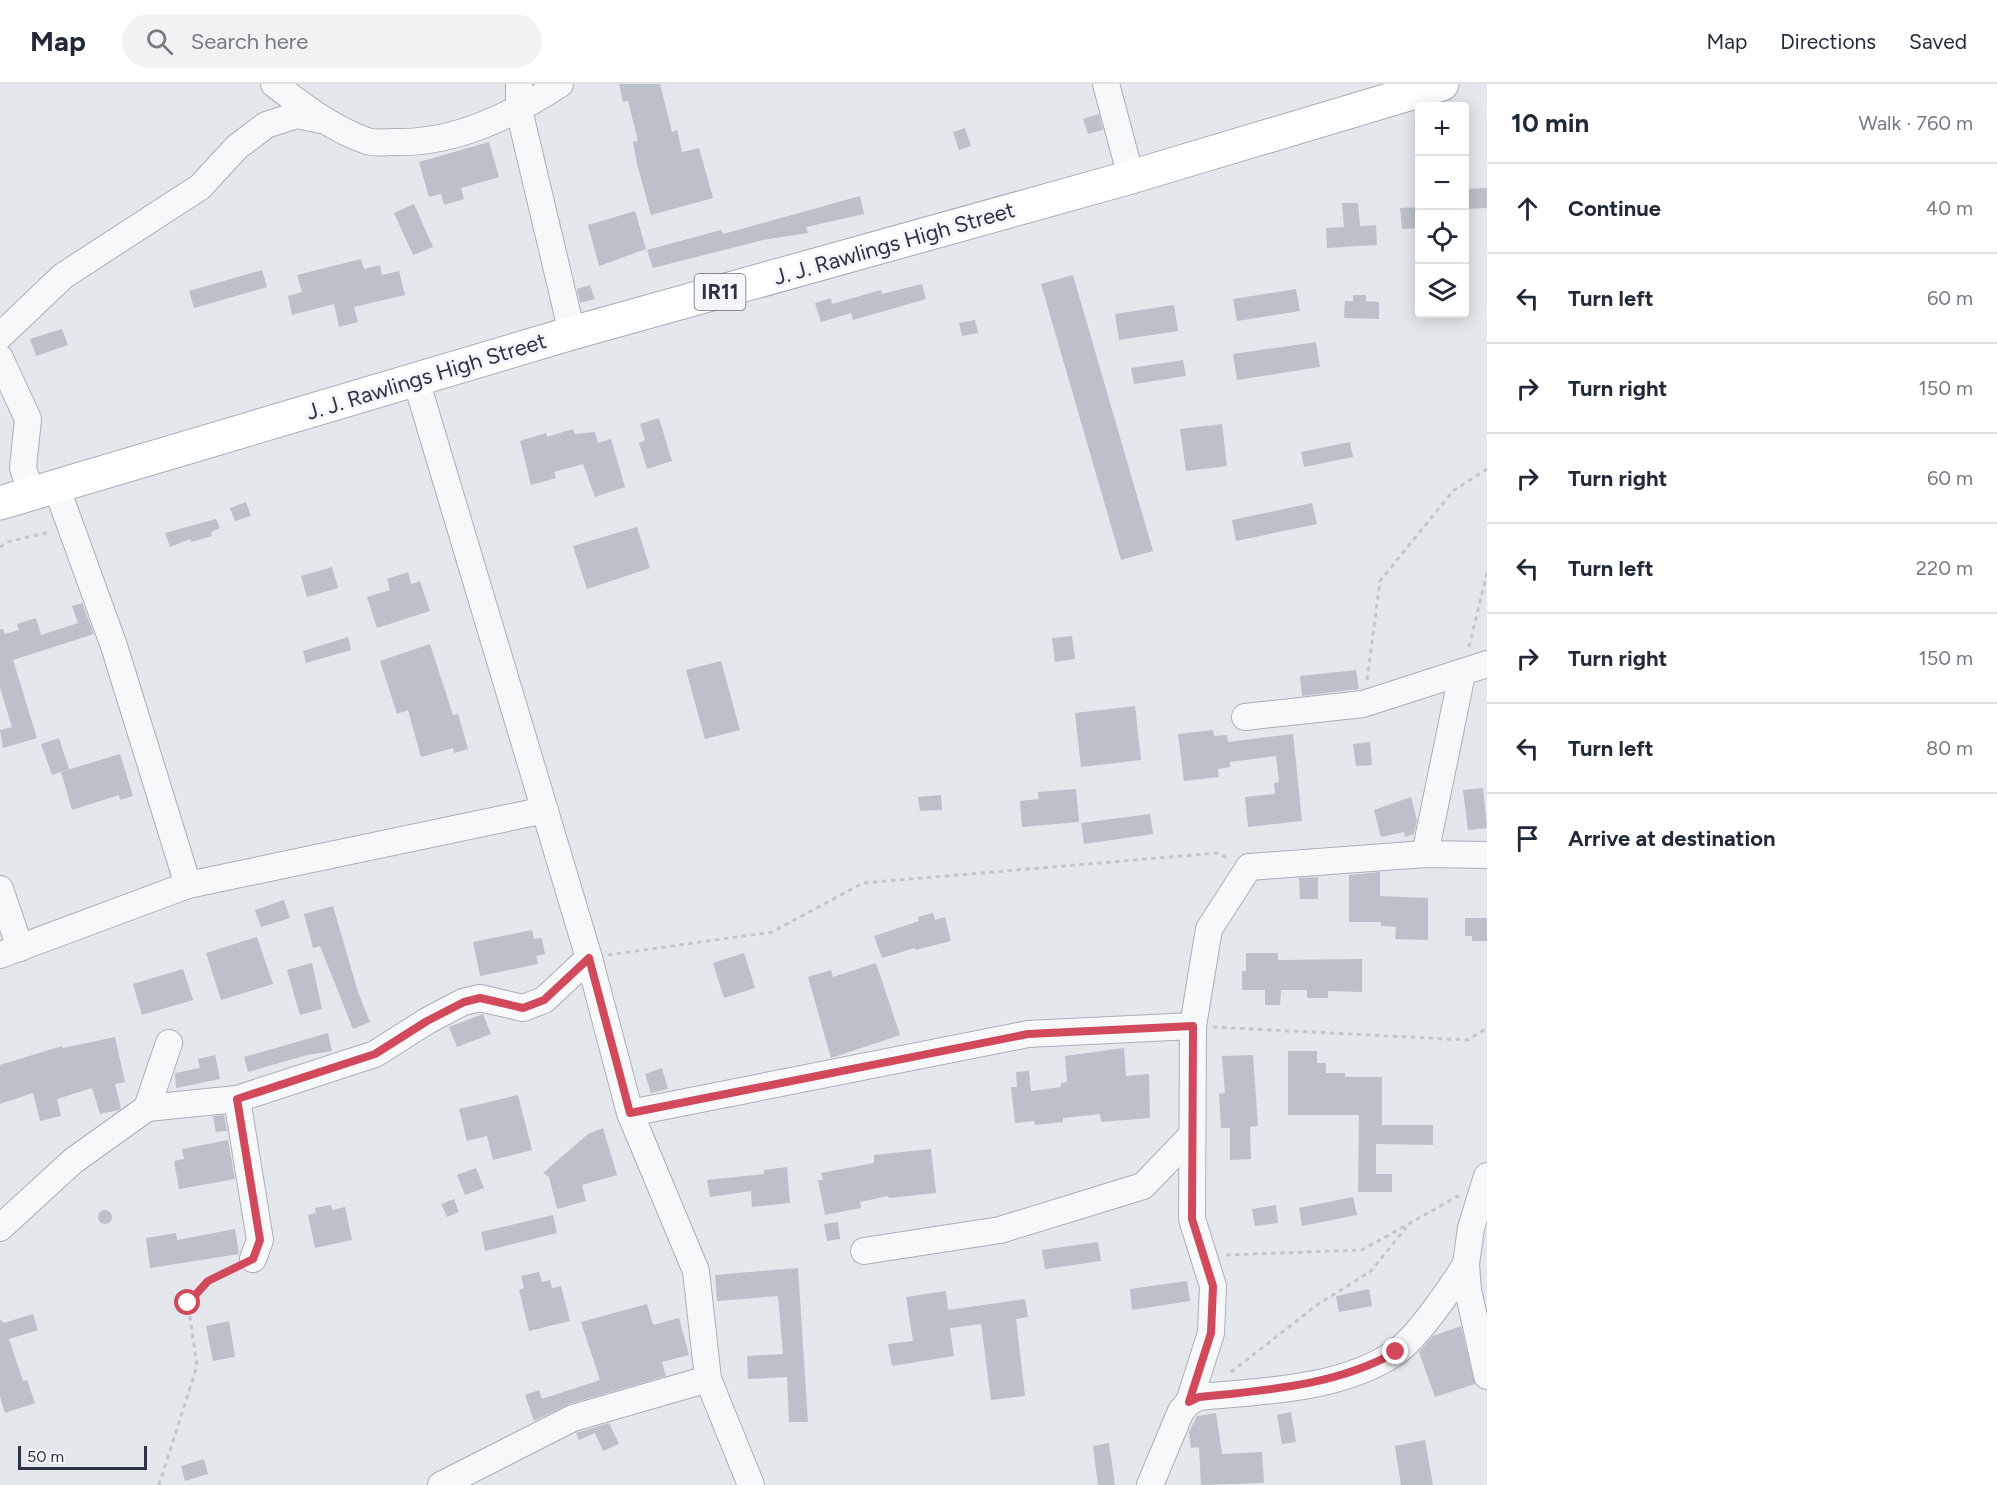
<!DOCTYPE html>
<meta charset="utf-8">
<style>
:root{--surface:#fff;--page:#f2f2f3;--text:#1f2937;--muted:#747a83;--line:#e0e1e3}
body{margin:0;font-family:Figtree,sans-serif;background:var(--page);color:var(--text)}
.controls{position:absolute;right:18px;top:18px;display:grid;overflow:hidden;border-radius:6px;box-shadow:0 3px 15px #0003}
.controls button{width:54px;height:54px;display:grid;place-items:center;padding:0;border:0;border-bottom:2px solid var(--line);background:var(--surface);color:var(--text);font:30px sans-serif}
.scale{position:absolute;left:18px;bottom:15px;width:129px;box-sizing:border-box;padding-left:6px;border:3px solid #2b3445;border-top:0;font-size:16px;line-height:21px;white-space:nowrap;color:#2b3445;-webkit-text-stroke:4px #f4f6f9;paint-order:stroke}
.stop{position:absolute;width:18px;height:18px;margin:-14px;border:4px solid #d1495b;border-radius:50%;background:#fff}
.stop.end{background:#d1495b;border-color:#fff;box-shadow:0 2px 6px #0008}
.list{margin:0;padding:0;list-style:none}
h2{display:flex;justify-content:space-between;align-items:center;height:78px;margin:0;padding:0 24px;font-size:26px}
h2 small{font-size:20px;font-weight:400;color:var(--muted)}
.list li{display:grid;grid-template-columns:39px 1fr auto;gap:18px;align-items:center;box-sizing:border-box;height:90px;padding:0 24px;border-top:2px solid var(--line)}
.list b{display:block;font-size:22px;white-space:nowrap}
.list em{font-size:20px;font-style:normal;color:var(--muted)}
.icon{flex:none;width:33px;height:33px;fill:none;stroke:currentColor;stroke-width:2;stroke-linecap:round;stroke-linejoin:round}
.map{position:relative;flex:none;width:1487px;height:1401px;overflow:hidden}
header{display:flex;align-items:center;gap:36px;box-sizing:border-box;height:84px;padding:0 30px;background:var(--surface);border-bottom:2px solid var(--line)}
header strong{font-size:28px}
nav{display:flex;gap:33px;margin-inline-start:auto;font-size:21px}
.search{width:420px;height:54px;background:var(--page);display:flex;align-items:center;gap:15px;box-sizing:border-box;padding:0 21px;border-radius:33px;color:var(--muted);font-size:22px}
main{display:flex}
aside{flex:1;background:var(--surface)}
.map>svg:first-child{display:block}
.building{fill:#bbc0ca}
.lines{fill:none;stroke-linecap:round;stroke-linejoin:round}
.minor-casing{stroke:#a9aeb7;stroke-width:28}
.major-casing{stroke:#a3abb8;stroke-width:35}
.path{stroke:#c2c5cb;stroke-width:3;stroke-dasharray:4.5 4.5;stroke-linecap:butt}
.minor{stroke:#f7f8fa;stroke-width:26}
.major{stroke:#fff;stroke-width:33}
.route{stroke:#d1495b;stroke-width:8}
.labels{text-anchor:middle;stroke-width:6;stroke-linejoin:round;paint-order:stroke}
.shield{fill:#f4f6f9;stroke:#676e7b;stroke-width:1.5}
.shield-label{font-size:21px;font-weight:bold;fill:#2b3445}
.street-label{font-size:22px;fill:#2b3445;stroke:#f4f6f9}
</style>
<header>
<strong>Map</strong>
<div class="search"><svg class="icon" aria-label="search" viewBox="0 0 24 24"><circle cx="10" cy="10" r="6"/><path d="M15 15l6 6"/></svg>Search here</div>
<nav><a>Map</a><a>Directions</a><a>Saved</a></nav>
</header>
<main>
<div class="map">
<svg width="1487" height="1401" viewBox="0 0 1487 1401">
<rect width="100%" height="100%" fill="#e4e7ec"/>
<!-- building -->
<g class="building">
<path d="M619 0H660L672 48 677 46 682 68 699 64 713 114 651 131 637 80 633 58 638 57 628 17 623 18Z"/>
<path d="M1099 30 1103 46 1088 50 1083 35Z"/>
<path d="M965 44 971 62 959 66 953 48Z"/>
<path d="M489 58 499 93 461 104 464 115 444 121 441 110 429 113 419 78Z"/>
<path d="M1487 104V124L1466 125 1464 105Z"/>
<path d="M860 112 864 130 806 143 808 149 763 156 653 184 647 166 721 146 723 150Z"/>
<path d="M1342 119H1358L1360 142 1376 141 1377 161 1327 164 1326 144 1344 143Z"/>
<path d="M414 120 433 163 413 171 394 129Z"/>
<path d="M1419 123V144L1402 145 1400 124Z"/>
<path d="M635 127 646 165 599 182 588 141Z"/>
<path d="M361 175 364 185 380 181 382 191 399 187 405 211 354 223 358 238 339 243 334 220 292 231 288 212 302 208 297 191Z"/>
<path d="M262 186 267 203 194 224 189 207Z"/>
<path d="M1073 191 1153 467 1121 476 1041 200Z"/>
<path d="M922 200 926 215 853 236 851 229 821 238 815 219 831 214 832 220 881 206 882 210Z"/>
<path d="M590 201 595 215 580 219 577 205Z"/>
<path d="M1296 205 1300 227 1237 237 1233 215Z"/>
<path d="M1353 211H1366V217L1379 218V235L1344 234 1345 217H1353Z"/>
<path d="M1174 221 1178 247 1119 256 1115 230Z"/>
<path d="M975 236 978 249 962 252 959 239Z"/>
<path d="M62 245 68 261 36 272 30 255Z"/>
<path d="M1316 258 1320 283 1237 296 1233 270Z"/>
<path d="M1183 276 1186 292 1134 300 1131 284Z"/>
<path d="M659 334 672 377 647 385 639 359 645 356 640 340Z"/>
<path d="M1222 340 1227 382 1186 387 1180 345Z"/>
<path d="M573 345 575 350 595 348 598 359 611 355 625 403 595 413 583 380 554 388 556 394 531 401 520 357 546 349 547 353Z"/>
<path d="M1350 358 1353 373 1304 383 1301 368Z"/>
<path d="M246 418 251 432 235 437 230 424Z"/>
<path d="M1312 419 1317 440 1236 457 1232 436Z"/>
<path d="M216 435 220 444 211 448 212 452 191 458 190 455 170 463 165 449Z"/>
<path d="M637 443 650 484 587 505 573 462Z"/>
<path d="M332 483 338 504 307 513 301 492Z"/>
<path d="M408 488 411 500 420 497 430 527 377 544 367 513 390 506 387 495Z"/>
<path d="M82 519 94 550 13 576 37 654 3 664 0 646 12 643 0 604V545H3L5 550 19 546 17 540 36 534 41 551 78 539 72 522Z"/>
<path d="M1072 552 1075 575 1055 578 1052 554Z"/>
<path d="M348 553 351 566 306 579 303 567Z"/>
<path d="M430 560 453 631 458 630 468 665 454 669 453 664 421 673 408 626 397 630 380 577Z"/>
<path d="M721 577 740 646 705 655 686 586Z"/>
<path d="M1356 586 1359 605 1302 612 1300 592Z"/>
<path d="M1135 622 1141 676 1081 683 1075 629Z"/>
<path d="M1213 646 1214 652 1227 651 1228 658 1293 650 1302 737 1248 743 1245 713 1275 710 1274 699 1279 698 1276 672 1230 678V683L1218 685 1219 693 1184 697 1178 650Z"/>
<path d="M59 654 69 685 52 691 41 660Z"/>
<path d="M1370 658 1372 681 1356 682 1353 660Z"/>
<path d="M120 670 133 712 120 716 119 711 72 726 61 688Z"/>
<path d="M1483 704 1487 744 1468 746 1463 706Z"/>
<path d="M1076 705 1079 738 1022 743 1020 717 1039 715 1038 708Z"/>
<path d="M941 711 942 726 920 727 918 713Z"/>
<path d="M1411 713 1417 736 1414 750 1405 753 1404 748 1381 753 1374 726Z"/>
<path d="M1150 730 1153 750 1084 760 1081 739Z"/>
<path d="M1380 788V812L1428 814V856L1395 855 1396 843 1381 842V838H1349V791Z"/>
<path d="M1318 793V815H1300L1299 794Z"/>
<path d="M284 816 290 834 261 843 255 826Z"/>
<path d="M333 822 358 908 370 938 353 945 320 862 313 864 304 830Z"/>
<path d="M933 829 935 836 945 833 951 857 915 866V864L882 874 874 852 919 837 918 833Z"/>
<path d="M1465 834H1487V857H1472V852H1465Z"/>
<path d="M532 846 534 855 542 854 545 870 536 872 538 880 480 892 473 858Z"/>
<path d="M257 853 273 900 221 916 206 869Z"/>
<path d="M744 869 755 904 724 914 713 879Z"/>
<path d="M1246 869H1278V876L1362 875V908L1328 907V914H1307V906H1281L1280 921H1265V906H1242V887H1246Z"/>
<path d="M312 879 322 925 300 931 287 886Z"/>
<path d="M876 879 900 951 831 974 808 893 831 886 833 893Z"/>
<path d="M183 885 193 916 142 931 133 900Z"/>
<path d="M483 930 491 950 457 963 449 943Z"/>
<path d="M328 949 332 967 307 971 248 988 244 973Z"/>
<path d="M115 953 125 998 115 1000 121 1024 119 1026 100 1030 92 1004 57 1015 61 1032 40 1037 33 1009 0 1020V981L62 962 63 964Z"/>
<path d="M1124 964 1126 992 1149 990 1150 1034 1101 1038 1100 1030 1063 1034V1038L1035 1041 1034 1037 1015 1039 1011 1003H1017L1016 988 1029 987 1031 1007 1061 1003V999L1067 998 1065 972Z"/>
<path d="M1288 967H1317V979H1326V989H1345V993H1382V1041H1433V1061L1376 1060V1090H1392V1108H1358L1359 1031H1288Z"/>
<path d="M215 971 220 995 176 1004 175 989 200 984 198 975Z"/>
<path d="M1253 971 1258 1042 1250 1043 1251 1075 1230 1076V1044H1221L1219 1010 1225 1009 1222 972Z"/>
<path d="M662 984 668 1005 651 1009 645 990Z"/>
<path d="M518 1011 532 1066 493 1076 487 1052 467 1057 459 1025Z"/>
<path d="M224 1031 227 1047 216 1048 213 1032Z"/>
<path d="M603 1044 617 1091 582 1101 586 1117 557 1125 549 1093 543 1089 588 1050Z"/>
<path d="M228 1056 235 1095 179 1105 174 1077 184 1075 182 1065Z"/>
<path d="M931 1065 936 1109 889 1114 888 1112 860 1118 861 1124 825 1131 818 1096H823L821 1089 874 1079V1071Z"/>
<path d="M787 1083 790 1119 752 1123 751 1107 710 1113 707 1096 764 1090V1086Z"/>
<path d="M476 1084 484 1104 465 1111 457 1091Z"/>
<path d="M1353 1113 1357 1131 1302 1142 1299 1124Z"/>
<path d="M454 1115 459 1128 447 1133 441 1120Z"/>
<path d="M331 1121 332 1126 345 1123 352 1156 315 1164 308 1131 316 1129 315 1124Z"/>
<path d="M1276 1121 1278 1139 1255 1142 1252 1125Z"/>
<circle cx="105" cy="1133" r="7"/>
<path d="M553 1131 557 1149 485 1167 481 1148Z"/>
<path d="M838 1138 840 1155 827 1157 824 1140Z"/>
<path d="M235 1145 239 1170 150 1184 146 1154 176 1149 177 1156Z"/>
<path d="M1098 1158 1101 1177 1045 1185 1042 1166Z"/>
<path d="M798 1184 808 1338H789L787 1293 748 1295 747 1272 783 1270 778 1212 717 1217 715 1191Z"/>
<path d="M539 1188 542 1198 550 1196 552 1204 561 1202 570 1237 529 1247 519 1206 524 1204 521 1192Z"/>
<path d="M1187 1197 1190 1217 1132 1226 1130 1205Z"/>
<path d="M1369 1205 1372 1222 1339 1228 1336 1212Z"/>
<path d="M946 1207 948 1226 1025 1215 1028 1233 1016 1235 1025 1312 991 1316 981 1240 950 1244 954 1272 892 1282 888 1260 913 1257 906 1213Z"/>
<path d="M647 1220 653 1241 679 1234 689 1271 662 1278 666 1292 569 1320 534 1337 525 1311 539 1306 542 1315 600 1296 581 1238Z"/>
<path d="M33 1230 38 1246 9 1255 23 1297 27 1296 35 1319 5 1329 0 1313V1235L4 1239Z"/>
<path d="M229 1237 235 1273 213 1277 206 1242Z"/>
<path d="M1461 1242 1475 1300 1435 1313 1419 1268 1433 1252Z"/>
<path d="M1291 1328 1296 1358 1282 1360 1277 1331Z"/>
<path d="M1216 1329 1222 1370 1262 1368 1264 1399 1201 1401 1199 1363 1191 1364 1189 1348 1197 1332Z"/>
<path d="M609 1339 619 1360 603 1367 595 1349 579 1356 576 1349Z"/>
<path d="M1425 1356 1433 1401H1401L1395 1362Z"/>
<path d="M1109 1359 1115 1401H1098L1093 1362Z"/>
<path d="M204 1375 208 1390 185 1397 181 1382Z"/>
</g>
<g class="lines">
<defs>
<g id="minor">
<path d="M274 0C303 22 332 45 367 57 375 60 386 58 394 58 454 60 511 32 560 0"/>
<path d="M519 0V26L572 249"/>
<path d="M1106 0 1131 93"/>
<path d="M0 252 63 192 200 103 237 63 266 41 297 31 321 36"/>
<path d="M0 274 28 335 23 384 31 410"/>
<path d="M416 296 589 874 630 1029 696 1187 708 1295 751 1401"/>
<path d="M56 402 114 562 188 801"/>
<path d="M1245 633 1363 620 1487 580"/>
<path d="M1425 770 1462 590"/>
<path d="M0 805 20 864"/>
<path d="M0 871 188 801 545 726"/>
<path d="M237 1015 260 1156 253 1175"/>
<path d="M147 1024 237 1015 375 970 427 937 463 918 480 914 523 924 544 916 589 874"/>
<path d="M630 1029 1028 950 1193 942"/>
<path d="M1487 1092 1471 1144 1466 1180 1468 1206 1487 1292"/>
<path d="M0 1144 73 1077 147 1024 169 959"/>
<path d="M864 1167 1000 1146 1143 1102 1192 1051"/>
<path d="M1189 1318 1211 1249 1213 1202 1192 1135 1193 942 1209 845 1249 783 1425 770 1487 771"/>
<path d="M441 1401 573 1334 708 1295"/>
<path d="M1150 1401 1181 1327 1189 1318 1199 1313C1262 1307 1340 1306 1395 1269 1417 1254 1452 1203 1466 1180"/>
</g>
<path id="major" d="M0 419 572 249 1131 93 1442 0"/>
</defs>
<!-- minor casing -->
<use href="#minor" class="minor-casing"/>
<!-- major casing -->
<use href="#major" class="major-casing"/>
<!-- path -->
<g class="path">
<path d="M0 463 7 458 50 448"/>
<path d="M1469 563 1487 489"/>
<path d="M1367 596 1380 497 1453 407 1487 385"/>
<path d="M608 871 772 848 863 799 1217 769 1230 775"/>
<path d="M1213 943 1468 956 1487 944"/>
<path d="M1226 1171 1362 1166 1460 1111"/>
<path d="M1231 1288 1317 1221 1371 1187 1409 1140"/>
<path d="M159 1401 197 1282 188 1219 208 1197 234 1184"/>
</g>
<!-- minor -->
<use href="#minor" class="minor"/>
<!-- major -->
<use href="#major" class="major"/>
</g>
<g class="lines">
<!-- route -->
<path class="route" d="M188 1219 208 1197 253 1175 260 1156 237 1015 375 970 427 937 464 918 480 914 523 924 544 916 589 874 630 1029 1028 950 1193 942 1192 1135 1213 1202 1211 1249 1189 1318 1199 1313C1267 1306 1335 1302 1396 1268"/>
</g>
<g class="labels">
<!-- shield labels -->
<rect class="shield" x="694.5" y="190" width="51" height="36" rx="4.5"/>
<g class="shield-label">
<text x="720" y="215">IR11</text>
</g>
<!-- street labels -->
<g class="street-label">
<text transform="translate(894 159) rotate(-16)" y="8">J. J. Rawlings High Street</text>
<text transform="translate(426 292) rotate(-17)" y="8">J. J. Rawlings High Street</text>
</g>
</g>
</svg>
<div class="controls">
<button>+</button>
<button>−</button>
<button><svg class="icon" aria-label="locate" viewBox="0 0 24 24"><circle cx="12" cy="12" r="6"/><path d="M12 2v4M12 18v4M2 12h4M18 12h4"/></svg></button>
<button><svg class="icon" aria-label="layers" viewBox="0 0 24 24"><path d="M12 4l9 5-9 5-9-5zM3 14l9 5 9-5"/></svg></button>
</div>
<div class="scale">50 m</div>
<div class="stop" style="left:188px;top:1219px"></div>
<div class="stop end" style="left:1396px;top:1268px"></div>
</div>
<aside>
<h2>10 min<small>Walk · 760 m</small></h2>
<ul class="list">
<li><svg class="icon" aria-label="ahead" viewBox="0 0 24 24"><path d="M12 20V5M6 11l6-6 6 6"/></svg><div><b>Continue</b></div><em>40 m</em></li>
<li><svg class="icon" aria-label="left" viewBox="0 0 24 24"><path d="M17 20v-9H6M10 6l-5 5 5 5"/></svg><div><b>Turn left</b></div><em>60 m</em></li>
<li><svg class="icon" aria-label="right" viewBox="0 0 24 24"><path d="M7 20v-9h11M14 6l5 5-5 5"/></svg><div><b>Turn right</b></div><em>150 m</em></li>
<li><svg class="icon" aria-label="right" viewBox="0 0 24 24"><path d="M7 20v-9h11M14 6l5 5-5 5"/></svg><div><b>Turn right</b></div><em>60 m</em></li>
<li><svg class="icon" aria-label="left" viewBox="0 0 24 24"><path d="M17 20v-9H6M10 6l-5 5 5 5"/></svg><div><b>Turn left</b></div><em>220 m</em></li>
<li><svg class="icon" aria-label="right" viewBox="0 0 24 24"><path d="M7 20v-9h11M14 6l5 5-5 5"/></svg><div><b>Turn right</b></div><em>150 m</em></li>
<li><svg class="icon" aria-label="left" viewBox="0 0 24 24"><path d="M17 20v-9H6M10 6l-5 5 5 5"/></svg><div><b>Turn left</b></div><em>80 m</em></li>
<li><svg class="icon" aria-label="arrive" viewBox="0 0 24 24"><path d="M6 21V4h12l-3 4 3 4H6"/></svg><div><b>Arrive at destination</b></div></li>
</ul>
</aside>
</main>
